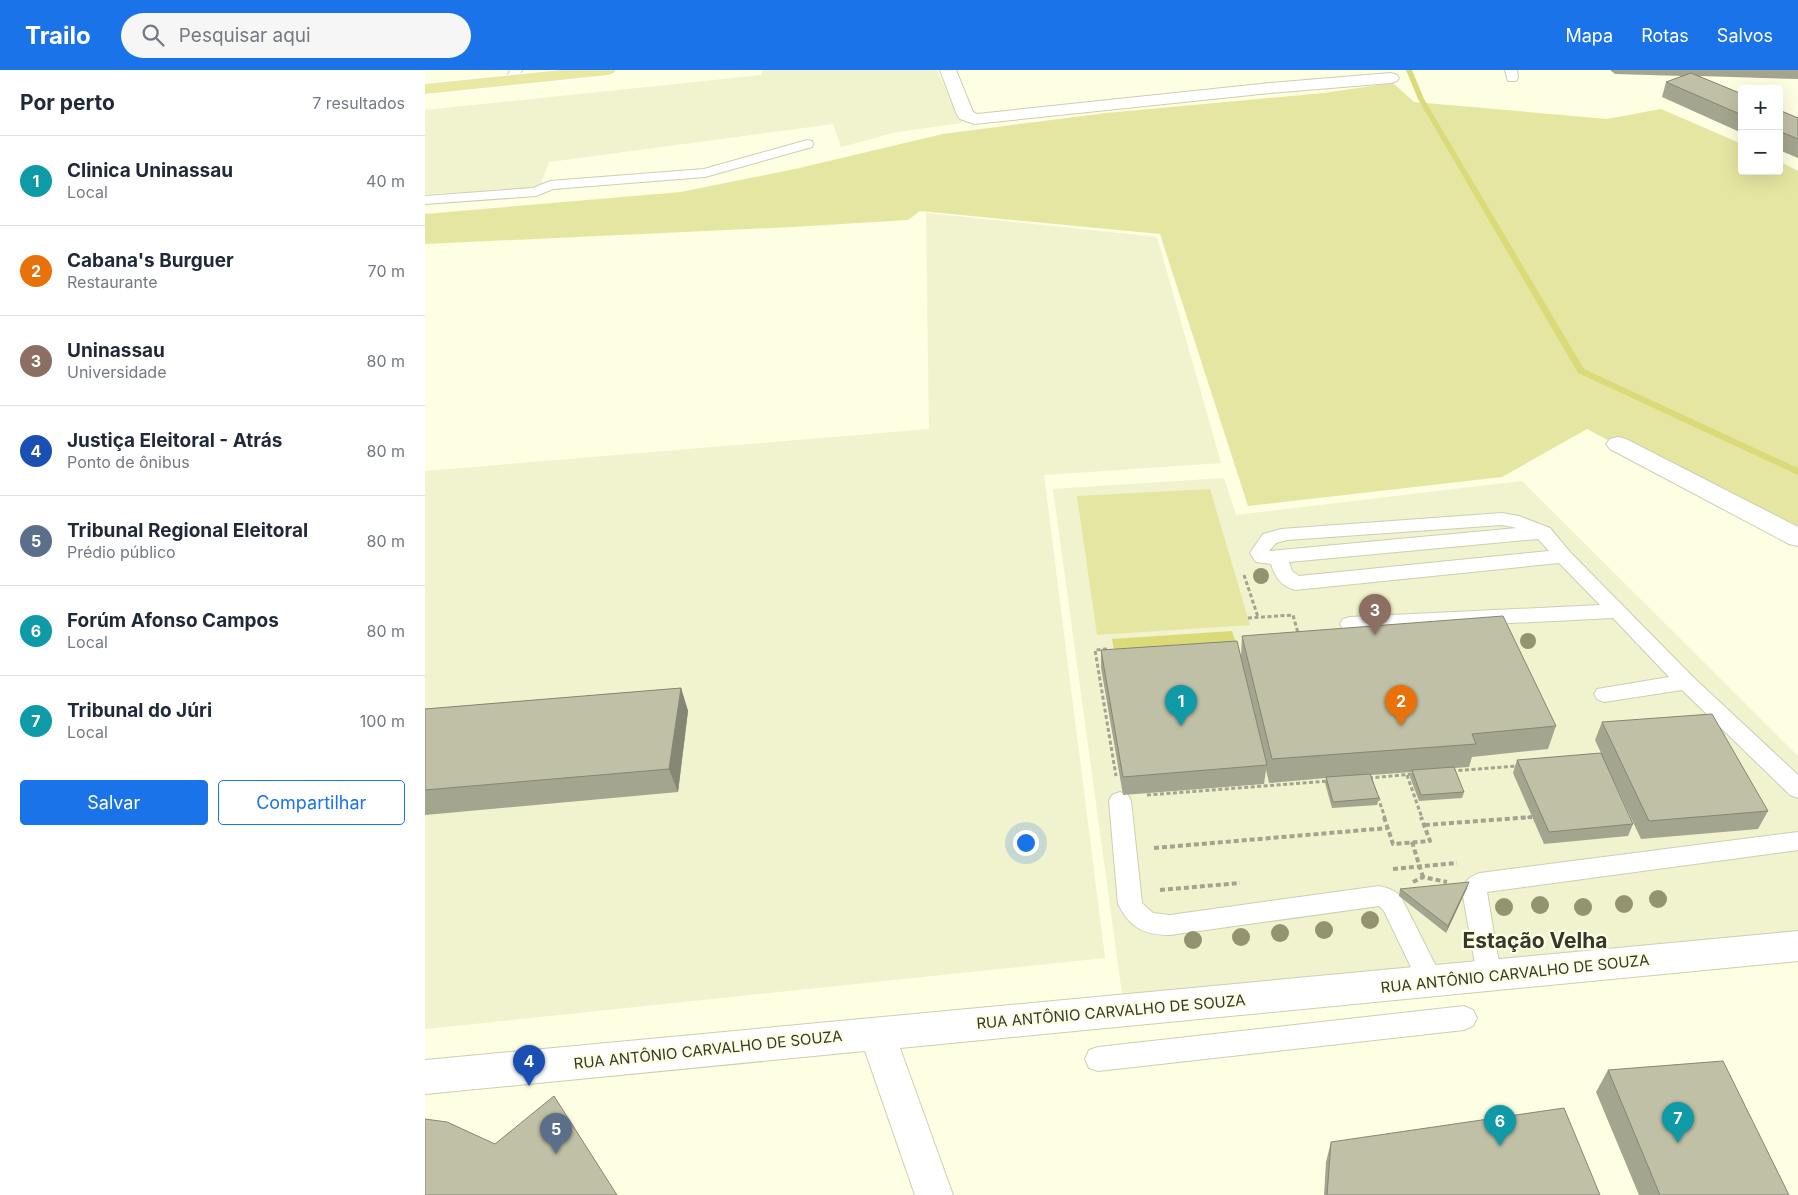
<!DOCTYPE html>
<html lang="pt">
<meta charset="utf-8">
<style>
:root{--surface:#fff;--page:#f6f6f7;--text:#1f2937;--muted:#747a83;--line:#e0e1e3;--accent:#1a73e8}
body{margin:0;font-family:Inter,sans-serif;background:var(--page);color:var(--text)}
.controls{position:absolute;right:15px;top:15px;display:grid;overflow:hidden;border-radius:5px;box-shadow:0 5px 20px #0002}
.controls button{width:45px;height:45px;display:grid;place-items:center;padding:0;border:0;border-bottom:1px solid var(--line);background:var(--surface);color:var(--text);font:25px sans-serif}
.you{position:absolute;left:600px;top:772px;width:18px;height:18px;margin:-12px;border:4px solid #fff;border-radius:50%;background:#1a73e8;box-shadow:0 0 0 8px #1a73e833}
.badge{display:grid;place-items:center;width:32px;height:32px;border-radius:50%;background:var(--accent);color:#fff;font-size:16px;font-weight:700}
.pin{position:absolute;translate:-50% -41px;filter:drop-shadow(0 1px 2px #0008)}
.pin::after{content:'';position:absolute;top:26px;width:18px;height:15px;background:inherit;clip-path:polygon(0 0,100% 0,50% 100%)}
.list{margin:0;padding:0;list-style:none}
h2{display:flex;justify-content:space-between;align-items:center;height:65px;margin:0;padding:0 20px;font-size:21px}
h2 small{font-size:16px;font-weight:400;color:var(--muted)}
.list li{display:grid;grid-template-columns:32px 1fr auto;gap:15px;align-items:center;box-sizing:border-box;height:90px;padding:0 20px;border-top:1px solid var(--line)}
.list b{display:block;font-size:19px;white-space:nowrap}
.list p{margin:0;font-size:16px;white-space:nowrap;color:var(--muted)}
.list em{font-size:16px;font-style:normal;color:var(--muted)}
.actions{display:flex;gap:10px;padding:15px 20px}
.actions a{flex:1;padding:11px 0;border:1px solid var(--accent);border-radius:5px;text-align:center;font-size:18px;color:var(--accent)}
.actions .main{background:var(--accent);color:#fff}
.icon{flex:none;width:28px;height:28px;fill:none;stroke:currentColor;stroke-width:2;stroke-linecap:round;stroke-linejoin:round}
.map{position:relative;flex:none;width:1373px;height:1125px;overflow:hidden}
header{display:flex;align-items:center;gap:30px;box-sizing:border-box;height:70px;padding:0 25px;background:var(--accent);color:#fff}
header strong{font-size:24px}
nav{display:flex;gap:28px;margin-inline-start:auto;font-size:18px}
.search{width:350px;height:45px;background:var(--page);display:flex;align-items:center;gap:12px;box-sizing:border-box;padding:0 18px;border-radius:28px;color:var(--muted);font-size:19px}
main{display:flex}
aside{flex:1;background:var(--surface)}
.map>svg:first-child{display:block}
.built{fill:#f1f2ce}
.green{fill:#e5e6a1}
.water{fill:#dadb78}
.lines{fill:none;stroke-linecap:round;stroke-linejoin:round}
.stream{fill:#dadb78;fill-rule:evenodd}
.lane-casing{stroke:#cdceb3;stroke-width:2}
.street-casing{stroke:#cdceb3;stroke-width:2}
.primary-casing{stroke:#fff;stroke-width:2}
.path-far1{stroke:#a3a490;stroke-width:3;stroke-dasharray:4 2.5;stroke-linecap:butt}
.path{stroke:#a3a490;stroke-width:4;stroke-dasharray:5 3;stroke-linecap:butt}
.lane{fill:#fff;fill-rule:evenodd}
.street{fill:#fff;fill-rule:evenodd}
.primary{fill:#e9e9a4;fill-rule:evenodd}
.tree{fill:#939370}
.wall{fill:#a4a58e}
.shaded-wall{fill:#868674}
.building{fill:#bfc0a5;stroke:#868674}
.labels{text-anchor:middle;stroke-width:4.5;stroke-linejoin:round;paint-order:stroke}
.near-street-label{font-size:15px;fill:#37382d;stroke:#fdfee2}
.near-district-label{font-size:21px;font-weight:bold;fill:#37382d;stroke:#fdfee2}
</style>
<header>
<strong>Trailo</strong>
<div class="search"><svg class="icon" aria-label="search" viewBox="0 0 24 24"><circle cx="10" cy="10" r="6"/><path d="M15 15l6 6"/></svg>Pesquisar aqui</div>
<nav><a>Mapa</a><a>Rotas</a><a>Salvos</a></nav>
</header>
<main>
<aside>
<h2>Por perto<small>7 resultados</small></h2>
<ul class="list">
<li><span class="badge" style="background:#0f9aa8">1</span><div><b>Clinica Uninassau</b><p>Local</p></div><em>40 m</em></li>
<li><span class="badge" style="background:#e8710a">2</span><div><b>Cabana's Burguer</b><p>Restaurante</p></div><em>70 m</em></li>
<li><span class="badge" style="background:#8d6e63">3</span><div><b>Uninassau</b><p>Universidade</p></div><em>80 m</em></li>
<li><span class="badge" style="background:#1a4fb4">4</span><div><b>Justiça Eleitoral - Atrás</b><p>Ponto de ônibus</p></div><em>80 m</em></li>
<li><span class="badge" style="background:#5c6f8a">5</span><div><b>Tribunal Regional Eleitoral</b><p>Prédio público</p></div><em>80 m</em></li>
<li><span class="badge" style="background:#0f9aa8">6</span><div><b>Forúm Afonso Campos</b><p>Local</p></div><em>80 m</em></li>
<li><span class="badge" style="background:#0f9aa8">7</span><div><b>Tribunal do Júri</b><p>Local</p></div><em>100 m</em></li>
</ul>
<div class="actions"><a class="main">Salvar</a><a>Compartilhar</a></div>
</aside>
<div class="map">
<svg width="1373" height="1125" viewBox="0 0 1373 1125">
<rect width="100%" height="100%" fill="#fdfee2"/>
<!-- built -->
<g class="built">
<path d="M337 0H512L537 53 472 62 416 77 408 54 124 92 114 119 0 124V40L337 5Z"/>
<path d="M501 143 732 167 796 393 619 405 680 888 0 959V401L504 359Z"/>
<path d="M799 408 811 445 1097 411 1373 686V872L699 938 628 419Z"/>
</g>
<!-- green -->
<g class="green">
<path d="M968 13 989 32 1182 49 1236 39 1317 74V101H1354V91L1373 101V472L1162 359 1077 407 823 436 735 164 495 141 483 150 367 157 0 174V144L256 122 370 99 518 64 681 43 898 23Z"/>
<path d="M785 419 825 555 672 565 652 426Z"/>
</g>
<!-- water -->
<path class="water" d="M807 561 814 583 691 592 687 569Z"/>
<g class="lines">
<!-- stream -->
<path class="stream" d="M981 0H987L999 29 1159 299 1373 398V405L1153 303 993 29Z"/>
<defs>
<g id="lane">
<path d="M85 0H97L91 13H83L81 10Z"/>
<path d="M1080 0H1092L1093 8 1091 11H1083Z"/>
<path d="M382 70 387 71 388 74 387 77 280 107 128 119 111 126 0 134V126L108 118 125 111 279 99Z"/>
<path d="M1077 443 1094 446 1125 458 1145 482 1268 607 1373 705V728L1365 725 1257 620 1179 632 1172 629 1169 624 1172 619 1244 607 1188 548 925 561 918 559 915 554 918 549 925 547 1175 535 1134 493 870 520C856 516 850 507 846 494L831 492 825 483 838 464 856 459ZM1077 455 1092 458 844 481 851 473 862 470ZM1113 469 1124 481 874 506 867 501 864 492Z"/>
<path d="M695 722 703 725 706 731 717 833 728 843 745 845 954 816C963 818 970 820 976 827L1019 912 1015 920 1006 923 997 920 959 841 954 836 745 865C719 865 705 858 693 834L684 731 687 725Z"/>
<path d="M1373 762V780L1062 822 1076 905 1073 913 1064 916 1055 913 1052 905 1038 826C1038 813 1042 807 1055 803Z"/>
<path d="M1039 936 1048 940 1052 948 1048 956 1039 960 673 1001 664 998 660 989 664 980 673 977Z"/>
</g>
<g id="street">
<path d="M515 0H531L548 42 552 44 845 13 966 3 972 5 974 8 972 11 966 13 845 23 549 54 535 49 532 45Z"/>
<path d="M1193 367 1201 369 1373 457V476L1364 474 1185 379 1181 374 1185 369Z"/>
<path d="M1373 861V891L475 978 528 1125H490L440 981 0 1024V990Z"/>
</g>
<path id="primary" d="M136 0H191L189 3 183 5 0 24V14Z"/>
</defs>
<!-- lane casing -->
<use href="#lane" class="lane-casing"/>
<!-- street casing -->
<use href="#street" class="street-casing"/>
<!-- primary casing -->
<use href="#primary" class="primary-casing"/>
<!-- path-far1 -->
<g class="path-far1">
<path d="M819 505 833 547"/>
<path d="M823 548 868 545 873 563"/>
<path d="M682 579 670 580 691 706"/>
<path d="M1027 701 1093 696"/>
<path d="M982 705 997 748"/>
<path d="M944 708 988 704"/>
<path d="M722 725 903 711"/>
<path d="M953 727 960 748"/>
<path d="M1096 748 1107 747"/>
</g>
<!-- path -->
<g class="path">
<path d="M959 747 968 774 1005 771 996 747"/>
<path d="M1000 755 1107 747"/>
<path d="M987 772 998 807"/>
<path d="M729 778 963 758"/>
<path d="M968 799 1032 793"/>
<path d="M988 812 998 807 1022 812"/>
<path d="M735 820 815 813"/>
</g>
<!-- lane -->
<use href="#lane" class="lane"/>
<!-- street -->
<use href="#street" class="street"/>
<!-- primary -->
<use href="#primary" class="primary"/>
</g>
<!-- trees -->
<g class="tree">
<circle cx="836" cy="506" r="8"/>
<circle cx="1103" cy="571" r="8"/>
<circle cx="1233" cy="829" r="9"/>
<circle cx="1199" cy="834" r="9"/>
<circle cx="1115" cy="835" r="9"/>
<circle cx="1079" cy="837" r="9"/>
<circle cx="1158" cy="837" r="9"/>
<circle cx="945" cy="850" r="9"/>
<circle cx="899" cy="860" r="9"/>
<circle cx="855" cy="863" r="9"/>
<circle cx="816" cy="867" r="9"/>
<circle cx="768" cy="870" r="9"/>
</g>
<!-- wall -->
<g class="wall">
<path d="M1185 0H1373V9L1274 6 1317 24V63L1237 27 1241 12 1257 6 1190 4Z"/>
<path d="M1354 40 1373 48V88L1354 80Z"/>
<path d="M817 566 1131 656 1123 679 1047 687 1044 697 1029 698 1039 722 1037 728 994 731 985 707 987 702 946 705 954 728 952 735 907 738 900 713 901 708 844 713 841 700 839 714 698 725 676 598V580L816 586Z"/>
<path d="M256 618 263 641 253 722 0 745V639Z"/>
<path d="M1177 652 1343 741 1333 759 1216 769 1179 690 1208 754 1203 766 1119 774 1088 703 1092 690 1176 683 1170 670Z"/>
<path d="M1042 818 1021 863 974 826 975 819Z"/>
<path d="M1183 1000 1364 1125H1214L1171 1022Z"/>
<path d="M906 1072 1175 1125H899L901 1092Z"/>
</g>
<!-- shaded-wall -->
<g class="shaded-wall">
<path d="M256 618 263 641 253 722 244 699Z"/>
<path d="M1044 812 1042 818 1021 863 1023 856Z"/>
</g>
<!-- building -->
<g class="building">
<path d="M1266 3 1317 24V45L1241 12Z"/>
<path d="M1354 40 1373 48V69L1354 61Z"/>
<path d="M1078 546 1131 656 1047 664 1051 674 847 689 817 566Z"/>
<path d="M812 571 842 695 698 707 676 580Z"/>
<path d="M256 618 244 699 0 720V639Z"/>
<path d="M1287 644 1343 741 1224 751 1177 652Z"/>
<path d="M1176 683 1208 754 1124 762 1092 690Z"/>
<path d="M1029 697 1039 722 996 725 987 700Z"/>
<path d="M945 704 954 728 908 732 901 707Z"/>
<path d="M1044 812 1023 856 975 819Z"/>
<path d="M1298 991 1364 1125H1235L1183 1000Z"/>
<path d="M129 1026 192 1125H0V1049L22 1052 70 1074Z"/>
<path d="M1139 1038 1175 1125H902L906 1072Z"/>
</g>
<g class="labels">
<!-- near-street labels -->
<g class="near-street-label">
<text transform="translate(1090 904) rotate(-6)" y="5">RUA ANTÔNIO CARVALHO DE SOUZA</text>
<text transform="translate(686 942) rotate(-5)" y="5">RUA ANTÔNIO CARVALHO DE SOUZA</text>
<text transform="translate(283 980) rotate(-6)" y="5">RUA ANTÔNIO CARVALHO DE SOUZA</text>
</g>
<!-- near-district labels -->
<g class="near-district-label">
<text x="1110" y="878">Estação Velha</text>
</g>
</g>
</svg>
<div class="controls">
<button>+</button>
<button>−</button>
</div>
<div class="you"></div>
<div class="pin badge" style="left:756px;top:656px;background:#0f9aa8">1</div>
<div class="pin badge" style="left:976px;top:656px;background:#e8710a">2</div>
<div class="pin badge" style="left:950px;top:565px;background:#8d6e63">3</div>
<div class="pin badge" style="left:104px;top:1016px;background:#1a4fb4">4</div>
<div class="pin badge" style="left:131px;top:1084px;background:#5c6f8a">5</div>
<div class="pin badge" style="left:1075px;top:1076px;background:#0f9aa8">6</div>
<div class="pin badge" style="left:1253px;top:1073px;background:#0f9aa8">7</div>
</div>
</main>
